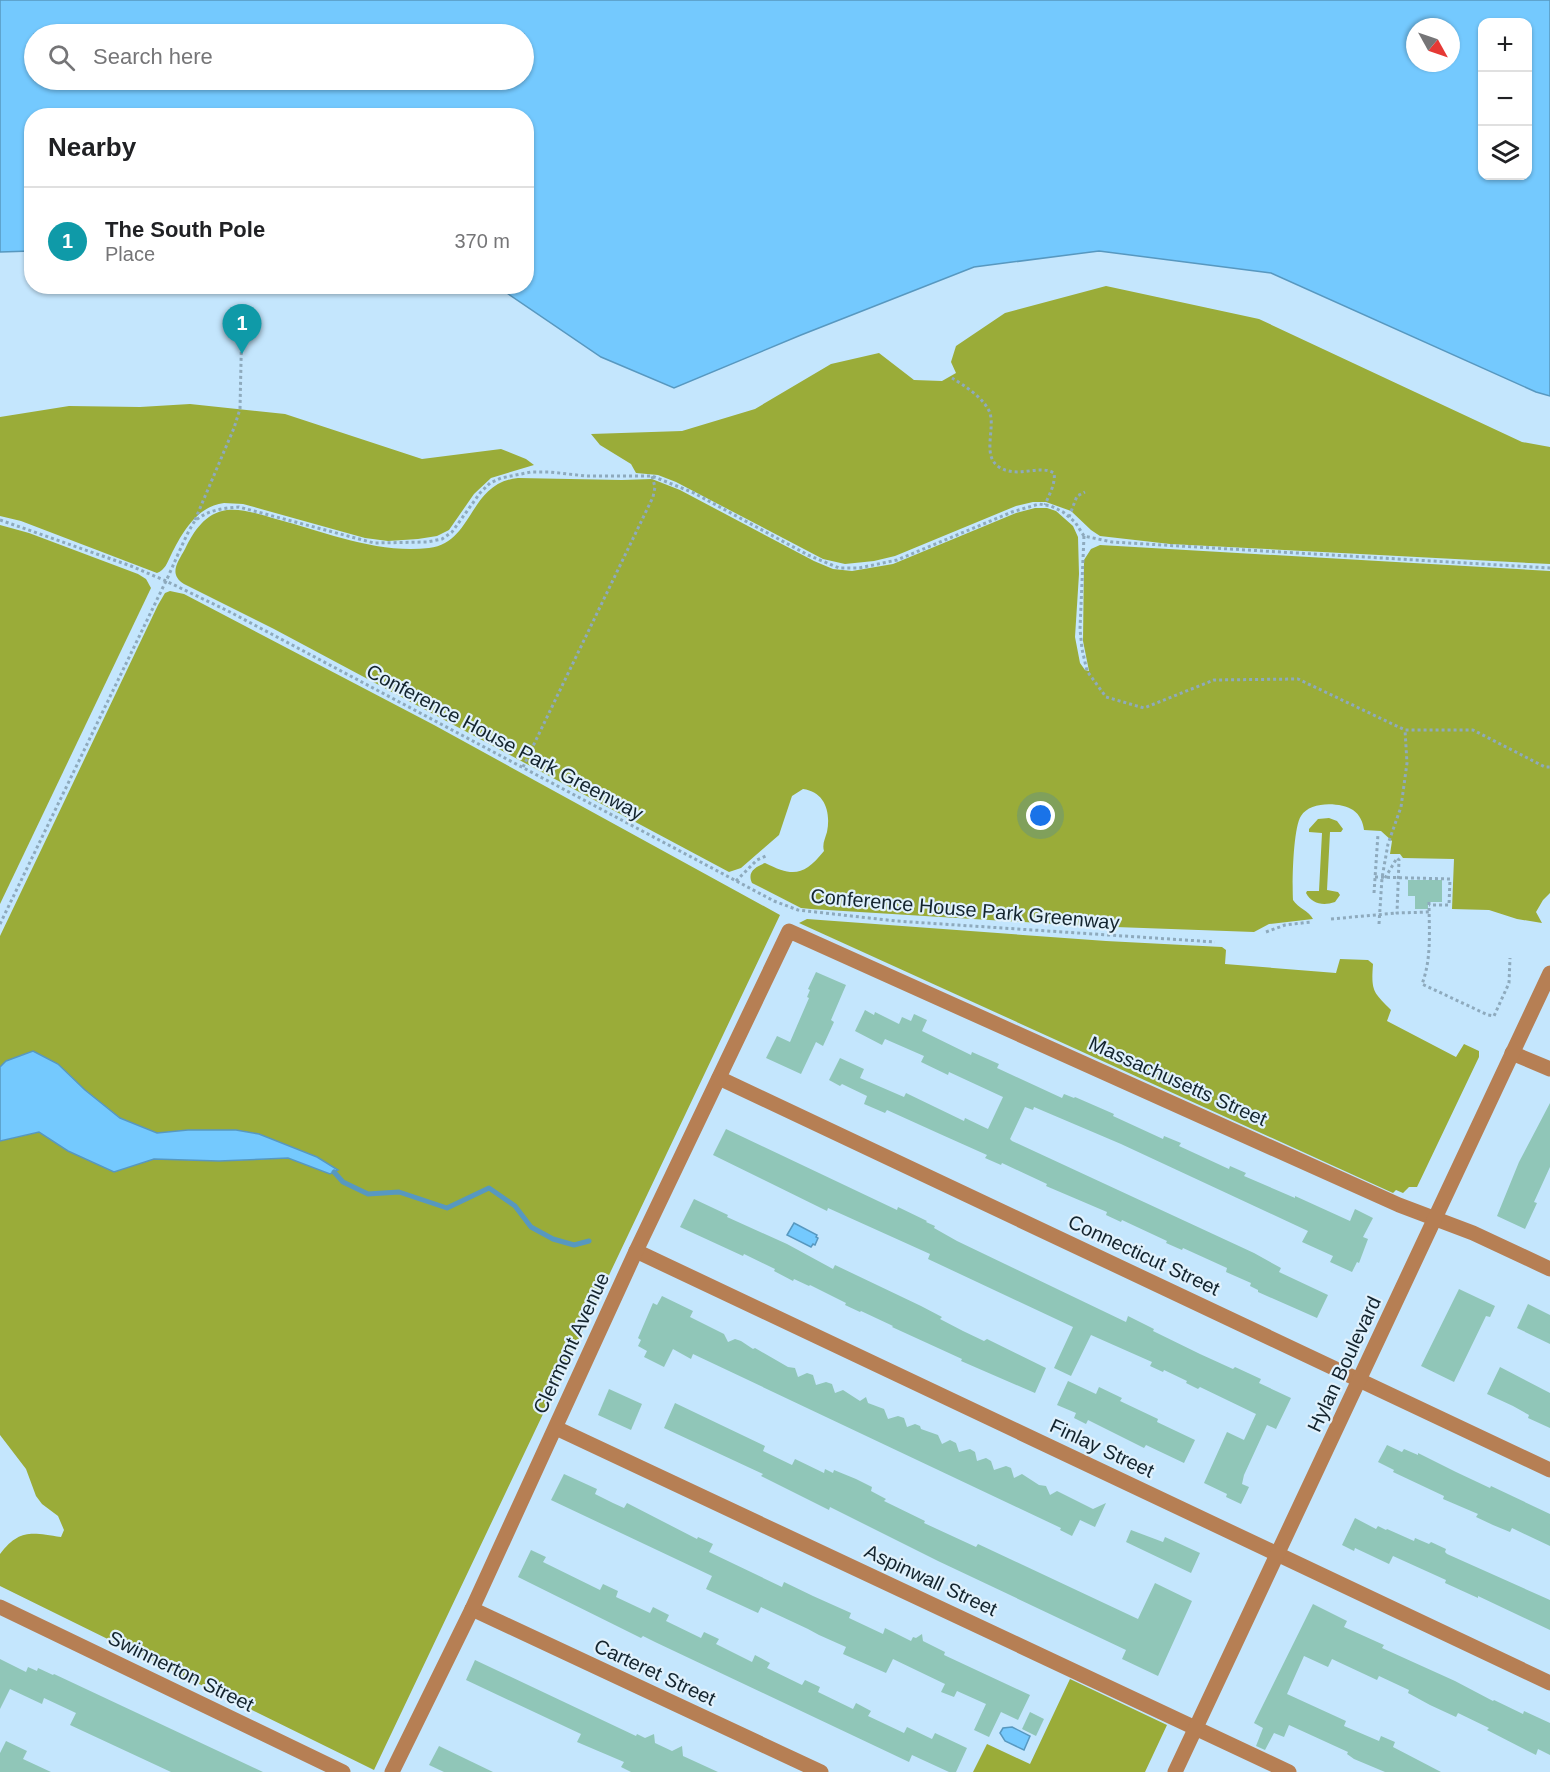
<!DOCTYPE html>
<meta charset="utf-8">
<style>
:root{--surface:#fff;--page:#f6f6f6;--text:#202124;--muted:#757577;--line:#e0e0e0;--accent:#0b8043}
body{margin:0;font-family:Helvetica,sans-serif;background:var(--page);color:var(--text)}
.controls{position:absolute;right:18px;top:18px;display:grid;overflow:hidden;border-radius:12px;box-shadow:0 2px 4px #0004}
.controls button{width:54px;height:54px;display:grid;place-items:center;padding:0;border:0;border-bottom:2px solid var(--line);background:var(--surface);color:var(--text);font:30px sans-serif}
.compass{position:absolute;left:1406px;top:18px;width:54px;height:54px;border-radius:50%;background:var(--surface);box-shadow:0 2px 4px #0004;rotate:130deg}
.you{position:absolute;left:1041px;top:816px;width:21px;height:21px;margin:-15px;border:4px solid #fff;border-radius:50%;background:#1a73e8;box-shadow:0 0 0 9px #1a73e833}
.badge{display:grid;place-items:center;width:39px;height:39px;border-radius:50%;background:var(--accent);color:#fff;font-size:20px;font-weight:700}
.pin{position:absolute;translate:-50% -50px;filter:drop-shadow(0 2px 3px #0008)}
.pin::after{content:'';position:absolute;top:32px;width:21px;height:18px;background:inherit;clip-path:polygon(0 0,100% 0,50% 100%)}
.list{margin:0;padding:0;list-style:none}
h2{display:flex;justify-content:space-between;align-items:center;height:78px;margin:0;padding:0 24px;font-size:26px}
h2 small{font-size:20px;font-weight:400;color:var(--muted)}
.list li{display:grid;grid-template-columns:39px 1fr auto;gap:18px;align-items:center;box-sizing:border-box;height:108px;padding:0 24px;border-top:2px solid var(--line)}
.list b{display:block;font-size:22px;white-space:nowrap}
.list p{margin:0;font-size:20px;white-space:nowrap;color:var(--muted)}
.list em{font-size:20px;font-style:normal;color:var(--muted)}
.icon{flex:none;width:33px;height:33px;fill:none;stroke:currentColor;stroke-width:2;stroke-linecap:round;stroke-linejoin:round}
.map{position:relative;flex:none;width:1550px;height:1772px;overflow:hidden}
.search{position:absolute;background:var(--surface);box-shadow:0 2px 4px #0004;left:24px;top:24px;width:510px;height:66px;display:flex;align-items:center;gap:15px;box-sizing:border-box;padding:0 21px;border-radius:33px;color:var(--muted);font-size:22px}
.panel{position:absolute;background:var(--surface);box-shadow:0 2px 4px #0004;left:24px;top:108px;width:510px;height:186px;border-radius:24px}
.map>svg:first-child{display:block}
.forest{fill:#9aac39}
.water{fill:#74c9fe;stroke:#5798c0;stroke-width:1.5;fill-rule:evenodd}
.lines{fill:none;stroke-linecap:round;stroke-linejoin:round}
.stream{stroke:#5798c0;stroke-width:5}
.building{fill:#90c6b8}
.path{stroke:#8eaabd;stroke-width:3;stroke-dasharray:3 3;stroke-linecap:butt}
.minor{stroke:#b67f54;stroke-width:15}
.tertiary{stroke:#b67f54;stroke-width:15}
.labels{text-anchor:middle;stroke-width:4.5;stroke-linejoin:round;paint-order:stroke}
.street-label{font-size:20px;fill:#13242e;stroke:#e0f1fc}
</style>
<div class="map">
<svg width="1550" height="1772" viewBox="0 0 1550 1772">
<rect width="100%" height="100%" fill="#c4e6fd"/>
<!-- forest -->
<g class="forest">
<path d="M1106 286 1259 319 1522 442 1550 447V564L1170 544 1100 536 1091 530 1071 511 1046 502H1033L1016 506 895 556 874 561 845 564 823 559 676 482 658 475 636 473 631 464 600 445 591 434 682 431 755 409 831 364 879 353 914 380 942 381 956 373 951 362 956 346 1005 313Z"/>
<path d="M190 404 285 414 422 459 501 449 526 459 534 465 491 478 474 494 449 530 437 536 418 539 388 541 365 538 243 504C237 504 230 503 224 503 197 506 182 533 171 555 167 563 165 570 157 573L21 521 0 516V417L69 406 140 407Z"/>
<path d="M518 478 622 480 652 479 680 490 814 561 833 569 852 571 893 564 1016 513 1035 508H1047L1056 511 1073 526 1078 537 1079 574 1075 637 1080 663 1085 670 1089 671 1083 641 1084 560 1091 549 1100 545 1550 571V893L1543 900 1536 912 1542 923 1517 919 1489 910 1452 909 1454 859 1403 858 1400 854H1390L1392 841 1381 831 1364 830C1363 822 1360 815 1353 810 1340 802 1310 801 1301 816 1293 828 1292 884 1293 900 1298 908 1309 911 1313 919L1269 924 1254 932 1088 926 811 909 801 908 752 883C747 872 755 867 765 863 793 877 804 876 824 851 822 844 825 839 827 832 831 812 825 792 803 789L792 796 779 835 741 868 729 872 274 629 184 584C168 574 178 562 185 549 194 531 205 513 227 510 242 508 261 515 276 519 325 532 377 554 429 548 474 543 468 483 518 478Z"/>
<path d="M0 525 29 533 138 574 146 579 151 588 0 904Z"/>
<path d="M170 591 184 594 434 725 780 915 374 1770 0 1586V1554C20 1528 32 1533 61 1537L64 1530 58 1516 42 1504 36 1496 26 1469 0 1435V1141L39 1132 68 1151 114 1172 153 1159 219 1161 289 1158 330 1174 282 1145 259 1134 235 1130H188L157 1133 120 1118 85 1090 58 1064 6 1061 0 1067V936L158 605 165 593Z"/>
<path d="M1329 818 1337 821 1343 829 1341 832H1330L1327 890 1338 892 1340 895 1335 902C1323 906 1312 904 1306 893L1307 891H1319L1322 833 1309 832V829L1318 819Z"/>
<path d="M807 919 1106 941 1222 947 1226 950 1225 964 1336 973 1340 959 1368 960 1373 964C1371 991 1373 992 1391 1010L1387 1021 1456 1057 1464 1044 1479 1051V1057L1417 1187H1409L1403 1193 1396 1190 1393 1193 799 923Z"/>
<path d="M1070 1679 1167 1725 1145 1772H973L987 1744 1030 1764Z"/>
</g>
<!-- water -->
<g class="water">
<path d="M0 0H1550V396L1536 392 1271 273 1099 251 974 267 801 335 674 388 601 357 498 287 526 286V116H32L31 251 0 252ZM1482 22H1528V176H1482ZM1415 27H1451V63H1415ZM524 34V80H34V34Z"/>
<path d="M33 1051 58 1064 85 1090 120 1118 157 1133 188 1130H236L259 1134 317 1157 338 1170 330 1174 288 1158 219 1161 154 1159 114 1172 68 1151 39 1132 0 1141V1067L6 1061Z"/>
<path d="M794 1223 817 1235 816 1237 818 1238 815 1245 813 1244 811 1247 787 1235Z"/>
<path d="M1012 1727 1030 1736 1024 1750 1005 1741 1000 1733 1003 1728Z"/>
</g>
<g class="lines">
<!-- stream -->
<path class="stream" d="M334 1172 343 1182 368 1194 399 1192 447 1208 489 1188 515 1206 531 1227 553 1239 574 1245 589 1241"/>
</g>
<!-- building -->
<g class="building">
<path d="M1408 880H1442V902H1428V909H1415V896H1408Z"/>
<path d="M816 972 846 985 831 1020 834 1022 823 1046 816 1042 801 1074 766 1058 777 1036 790 1042 809 998 807 997 810 990 808 989Z"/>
<path d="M865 1010 874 1015 875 1012 899 1024 902 1017 911 1021 914 1014 927 1020 922 1031 971 1055 972 1052 999 1064 997 1068 1062 1098 1064 1094 1074 1098 1075 1097 1114 1114 1113 1116 1163 1139 1164 1136 1181 1143 1179 1146 1229 1169 1230 1166 1246 1173 1244 1176 1295 1198V1196L1350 1221 1355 1209 1373 1218 1363 1237 1368 1239 1359 1263 1357 1262 1352 1272 1330 1262 1333 1256 1302 1242 1308 1231 1121 1144 1034 1107 1033 1110 1025 1107 1010 1139 1012 1141 1254 1253 1281 1268 1279 1272 1328 1295 1317 1318 1258 1292V1290L1250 1286 1251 1283 1226 1272 1227 1268 1183 1248 1182 1250 1166 1243 1167 1241 1122 1220 1121 1222 1106 1215 1107 1212 1046 1186 1047 1184 1002 1163 1001 1165 985 1158 987 1155 940 1134 887 1110 885 1113 864 1104 867 1096 842 1084 840 1086 829 1080 840 1058 864 1069 860 1078 904 1097 906 1093 964 1121 965 1118 988 1129 1003 1097 949 1072 948 1075 921 1062 924 1056 885 1039 882 1045 855 1031Z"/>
<path d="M1550 1103V1167L1534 1202 1537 1203 1525 1229 1497 1216 1519 1162Z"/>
<path d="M726 1129 897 1210 898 1207 927 1221 926 1222 935 1226 934 1228 957 1241 1126 1322 1128 1316 1154 1329 1153 1331 1200 1354 1233 1369 1235 1367 1261 1379 1259 1383 1291 1398 1276 1429 1267 1425 1244 1475 1242 1484 1249 1487 1241 1504 1226 1497 1227 1494 1204 1483 1227 1432 1244 1440 1256 1414 1200 1387 1198 1389 1186 1383 1187 1381 1164 1370 1163 1372 1150 1366 1152 1362 1091 1335 1071 1376 1054 1368 1073 1327 928 1259 930 1254 828 1208 827 1211 713 1155Z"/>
<path d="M694 1199 728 1215 727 1217 787 1244 833 1269 835 1265 921 1306 942 1317 940 1319 963 1331 984 1341 987 1339 1046 1368 1035 1393 961 1361 962 1359 892 1327 893 1326 861 1311 860 1312 845 1305 846 1303 810 1285 809 1286 794 1279 793 1281 774 1271 775 1269 744 1254 743 1256 680 1227Z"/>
<path d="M1459 1289 1495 1306 1490 1317 1486 1316 1454 1382 1421 1366Z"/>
<path d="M662 1296 693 1311 690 1317 724 1334 728 1342 735 1339 741 1341 753 1349 755 1348 788 1367 795 1368 798 1377 807 1373 813 1375 816 1385 826 1382 832 1384 835 1393 843 1390 860 1401 866 1397 868 1403 884 1409 888 1419 898 1416 904 1418 907 1427 915 1424 920 1426 921 1429 938 1435 942 1444 950 1440 956 1443 959 1452 970 1449 975 1452 977 1461 986 1458 991 1461 994 1470 1006 1466 1011 1468 1014 1478 1022 1474 1039 1485 1046 1486 1050 1495 1057 1491 1093 1509 1106 1503 1095 1527 1080 1520 1072 1536 1060 1530 1061 1528 693 1354 691 1359 673 1349 664 1367 644 1357 647 1351 638 1346 641 1340 638 1338 653 1303 657 1305Z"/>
<path d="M1528 1304 1550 1315V1344L1517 1328Z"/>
<path d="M1500 1367 1550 1393V1428L1528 1418 1529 1415 1513 1406 1487 1394Z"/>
<path d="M1068 1381 1096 1394 1099 1387 1122 1398 1120 1401 1158 1419 1157 1422 1195 1440 1184 1463 1146 1445 1144 1448 1088 1420 1086 1424 1074 1418 1076 1413 1057 1405Z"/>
<path d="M609 1389 642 1404 631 1430 598 1415Z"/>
<path d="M675 1403 765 1446 763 1451 792 1465 795 1459 824 1473 825 1469 833 1473 834 1470 856 1479 872 1487 871 1491 886 1499 884 1501 925 1521 924 1523 976 1547 978 1544 1138 1619 1155 1583 1192 1601 1158 1676 1122 1659 1126 1650 938 1561 830 1507 829 1510 761 1476 763 1474 664 1428Z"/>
<path d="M1387 1445 1402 1452 1404 1449 1418 1455V1453L1456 1472 1490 1488 1491 1486 1550 1514V1546L1512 1528 1510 1532 1493 1525 1476 1517 1478 1514 1443 1499 1444 1496 1393 1472 1394 1470 1378 1462Z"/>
<path d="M564 1474 597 1489 595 1494 613 1503 624 1508 627 1503 697 1539 698 1537 713 1544 709 1552 782 1587 784 1582 813 1596 851 1613 849 1618 883 1634 885 1628 911 1641 913 1637 916 1638 922 1634 923 1641 945 1652 944 1655 1030 1695 1018 1720 1001 1712 989 1737 974 1730 986 1704 957 1691 954 1697 941 1692 945 1684 893 1659 886 1673 843 1654 846 1647 819 1635 808 1629 761 1607 758 1613 706 1589 712 1576 551 1500Z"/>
<path d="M1355 1518 1376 1529 1378 1526 1386 1530 1387 1529 1414 1541 1415 1538 1429 1544 1431 1542 1446 1549 1445 1552 1447 1554 1550 1600V1630L1478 1596V1598L1445 1583 1446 1580 1393 1556 1389 1564 1355 1548 1354 1551 1342 1545Z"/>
<path d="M1131 1530 1163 1542 1165 1537 1200 1553 1191 1573 1126 1542Z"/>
<path d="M531 1550 546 1557 543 1562 600 1590 603 1584 618 1591 616 1597 650 1613 653 1607 669 1615 666 1621 701 1638 704 1632 719 1639 716 1644 752 1662 755 1655 770 1663 767 1668 802 1685 805 1680 820 1687 818 1692 853 1709 856 1703 871 1711 868 1716 904 1733 907 1727 932 1739 935 1733 967 1748 956 1772H949L912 1755 909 1762 655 1642 643 1636 641 1638 518 1577Z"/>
<path d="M1313 1604 1347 1621 1344 1627 1384 1645 1382 1648 1455 1681 1493 1701 1494 1700 1523 1714 1524 1711 1550 1723V1755L1538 1749 1536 1755 1487 1730 1489 1728 1458 1713 1456 1717 1430 1705 1408 1693 1409 1690 1379 1676 1377 1680 1332 1659 1328 1667 1304 1656 1287 1694 1346 1721 1344 1726 1379 1741 1381 1736 1395 1742 1393 1747 1441 1772H1385L1354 1759 1347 1754 1348 1752 1289 1725 1284 1737 1274 1733 1265 1750 1256 1746 1263 1728 1254 1723Z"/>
<path d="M0 1659 26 1672 28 1667 37 1671 38 1668 53 1675 54 1674 263 1772H171L70 1725 76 1713 44 1698 42 1704 10 1689 0 1709Z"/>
<path d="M475 1660 636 1736 637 1734 645 1738 654 1734 655 1743 672 1751 682 1746 683 1756 718 1772H631L621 1767 624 1762 577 1742 581 1734 466 1680Z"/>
<path d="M1030 1712 1044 1719 1036 1736 1022 1729Z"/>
<path d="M6 1741 27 1751 23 1759 51 1772H0V1753Z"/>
<path d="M439 1746 493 1772H444L429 1765Z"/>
</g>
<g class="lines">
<!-- path -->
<g class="path">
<path d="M952 378C965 386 984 398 990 413 995 430 982 456 999 467 1018 479 1038 464 1054 473 1056 483 1049 495 1045 505"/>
<path d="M1069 517 1077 496 1085 492"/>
<path d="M0 520 131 566 166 581C172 569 188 529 195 521 207 510 224 508 239 507L374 543 427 542 442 539 452 532 480 493 490 483 501 478 531 472H550L586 476H652L694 493 808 555 839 568H859L897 560 1012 512 1039 504 1051 506 1063 512 1075 522 1084 536 1112 542 1550 568"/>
<path d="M195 520 234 428 240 409 242 316"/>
<path d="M1084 536 1080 629 1082 649 1087 671 1106 697 1144 708 1214 680 1298 679 1405 730H1473L1545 767H1550"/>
<path d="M523 767 653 497 655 487 652 476"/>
<path d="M1375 877 1450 879 1449 905H1429"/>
<path d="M1385 878 1397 858 1399 860 1397 913 1429 912"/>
<path d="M736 881 757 860 768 855"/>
<path d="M1374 893 1378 834"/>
<path d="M1429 902C1429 929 1432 958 1422 984L1488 1015 1494 1016 1509 983 1510 958"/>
<path d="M1331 919 1397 913"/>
<path d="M0 924 166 581 230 612 774 901 798 910 896 921 1215 942"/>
<path d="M1379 924 1382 878 1388 844 1401 807 1407 763 1405 730"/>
<path d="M1266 932 1285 925 1311 922"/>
</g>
<!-- minor -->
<g class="minor">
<path d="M1512 1053 1550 1069"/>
<path d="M719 1078 1550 1470"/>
<path d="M636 1251 1550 1683"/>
<path d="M556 1428 1289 1772"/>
<path d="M0 1607 343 1772"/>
<path d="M472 1609 821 1772"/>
<path d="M392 1772 472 1609 636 1251 789 931 1399 1205 1473 1233 1550 1269"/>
</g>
<!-- tertiary -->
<path class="tertiary" d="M1175 1772 1550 973"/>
</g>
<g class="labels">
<!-- street labels -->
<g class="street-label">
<text transform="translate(505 742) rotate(28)" y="7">Conference House Park Greenway</text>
<text transform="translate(965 909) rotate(5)" y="7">Conference House Park Greenway</text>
<text transform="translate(1178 1081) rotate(24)" y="7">Massachusetts Street</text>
<text transform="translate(1144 1255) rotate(25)" y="7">Connecticut Street</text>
<text transform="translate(571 1343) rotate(-65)" y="7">Clermont Avenue</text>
<text transform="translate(1344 1364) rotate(-65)" y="7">Hylan Boulevard</text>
<text transform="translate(1102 1448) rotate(25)" y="7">Finlay Street</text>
<text transform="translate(931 1580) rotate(25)" y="7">Aspinwall Street</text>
<text transform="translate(181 1671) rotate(26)" y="7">Swinnerton Street</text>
<text transform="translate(655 1672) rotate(25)" y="7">Carteret Street</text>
</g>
</g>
</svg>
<div class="controls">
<button>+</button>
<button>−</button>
<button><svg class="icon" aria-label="layers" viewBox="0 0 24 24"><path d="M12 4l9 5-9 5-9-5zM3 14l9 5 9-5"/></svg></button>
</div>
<svg class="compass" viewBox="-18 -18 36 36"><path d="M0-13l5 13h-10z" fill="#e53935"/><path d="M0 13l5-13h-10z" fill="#757577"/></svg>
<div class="you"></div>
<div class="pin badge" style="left:242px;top:354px;background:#0f9aa8">1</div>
<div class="search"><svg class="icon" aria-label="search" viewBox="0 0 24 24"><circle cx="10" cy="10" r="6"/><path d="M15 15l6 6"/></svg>Search here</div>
<section class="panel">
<h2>Nearby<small></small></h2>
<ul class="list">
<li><span class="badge" style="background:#0f9aa8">1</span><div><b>The South Pole</b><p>Place</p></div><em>370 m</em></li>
</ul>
</section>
</div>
